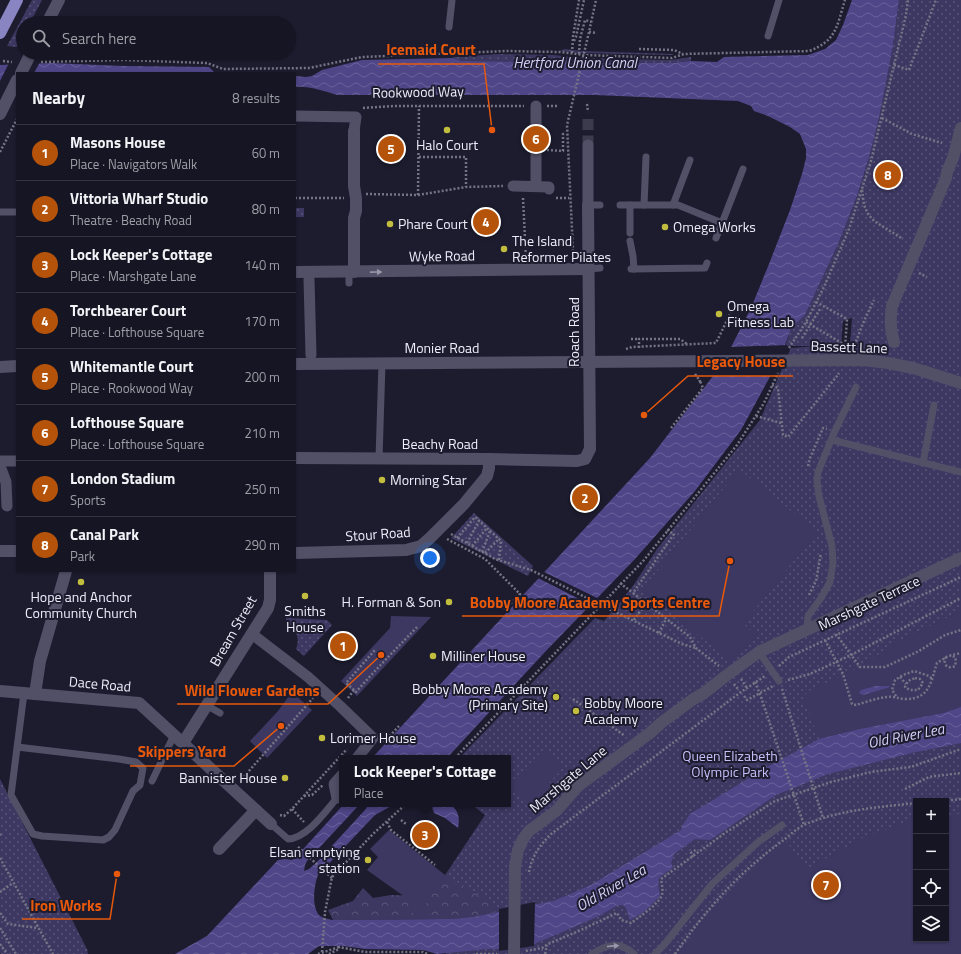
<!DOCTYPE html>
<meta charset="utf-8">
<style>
:root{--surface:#161523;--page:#232230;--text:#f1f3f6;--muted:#9e9fa6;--line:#353441;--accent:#b45309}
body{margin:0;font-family:"Titillium Web",sans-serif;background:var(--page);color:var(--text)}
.controls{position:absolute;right:12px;bottom:12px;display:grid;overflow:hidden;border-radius:0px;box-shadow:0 1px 3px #0004}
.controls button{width:36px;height:36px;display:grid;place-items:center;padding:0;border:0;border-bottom:1px solid var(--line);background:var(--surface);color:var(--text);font:20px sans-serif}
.you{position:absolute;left:430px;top:558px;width:14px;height:14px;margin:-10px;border:3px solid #fff;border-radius:50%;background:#1a73e8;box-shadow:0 0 0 6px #1a73e833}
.badge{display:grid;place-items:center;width:26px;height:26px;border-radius:50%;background:var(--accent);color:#fff;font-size:13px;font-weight:700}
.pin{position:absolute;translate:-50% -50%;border:2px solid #fff;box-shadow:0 1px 4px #0006}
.popup{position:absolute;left:339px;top:755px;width:172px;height:52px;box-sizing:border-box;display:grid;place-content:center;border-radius:0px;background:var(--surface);filter:drop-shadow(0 1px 3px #0005);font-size:13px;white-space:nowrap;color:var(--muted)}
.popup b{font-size:15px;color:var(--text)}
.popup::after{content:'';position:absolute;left:50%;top:100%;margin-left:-8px;border:8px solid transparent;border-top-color:var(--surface)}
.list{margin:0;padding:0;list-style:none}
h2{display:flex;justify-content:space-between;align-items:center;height:52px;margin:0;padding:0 16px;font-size:17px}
h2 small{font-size:13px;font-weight:400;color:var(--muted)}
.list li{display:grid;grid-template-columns:26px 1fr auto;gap:12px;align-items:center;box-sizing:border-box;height:56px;padding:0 16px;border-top:1px solid var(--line)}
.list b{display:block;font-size:15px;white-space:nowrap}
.list p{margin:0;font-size:13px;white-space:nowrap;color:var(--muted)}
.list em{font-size:13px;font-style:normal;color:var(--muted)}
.icon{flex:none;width:22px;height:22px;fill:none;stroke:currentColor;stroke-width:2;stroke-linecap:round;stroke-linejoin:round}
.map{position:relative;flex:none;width:961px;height:954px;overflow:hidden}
.search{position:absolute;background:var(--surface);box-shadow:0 1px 3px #0004;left:16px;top:16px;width:280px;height:44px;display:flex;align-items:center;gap:10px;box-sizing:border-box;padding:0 14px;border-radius:22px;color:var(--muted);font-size:15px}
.panel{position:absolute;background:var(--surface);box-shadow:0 1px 3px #0004;left:16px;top:72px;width:280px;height:500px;border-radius:0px}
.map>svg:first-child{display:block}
.grass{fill:url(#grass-dots);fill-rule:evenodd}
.forest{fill:url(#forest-crowns)}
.garden{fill:#3c3862}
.water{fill:url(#water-waves)}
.pier{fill:#1d1c2f}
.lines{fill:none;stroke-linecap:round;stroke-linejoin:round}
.pedestrian-tunnel{stroke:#3c3b4e;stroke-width:11;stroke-dasharray:11 5.5;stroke-linecap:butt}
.path{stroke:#757485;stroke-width:2.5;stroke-dasharray:2 2;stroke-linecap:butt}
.service{stroke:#515067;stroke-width:7}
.pedestrian{stroke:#515067;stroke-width:11}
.minor{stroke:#515067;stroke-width:12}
.tertiary{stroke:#515067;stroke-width:12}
.trunk{stroke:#8984c2;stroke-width:12}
.oneway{fill:#9797aa}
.poi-dot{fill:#c2bd3f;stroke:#1d1c2f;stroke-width:1.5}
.labels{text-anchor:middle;stroke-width:4;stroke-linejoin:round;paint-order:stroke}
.street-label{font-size:14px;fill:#ededfb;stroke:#1d1c2f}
.poi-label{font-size:14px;fill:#ededfb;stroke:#1d1c2f;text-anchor:start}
.park-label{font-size:14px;fill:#c4c0fa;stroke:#1d1c2f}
.water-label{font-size:15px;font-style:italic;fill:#cfcef5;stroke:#1d1c2f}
.leader{fill:none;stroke:#e8590c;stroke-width:1.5}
.callout-dot{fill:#e8590c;stroke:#1d1c2f;stroke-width:1.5}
.callout-label{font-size:15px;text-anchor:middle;font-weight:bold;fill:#e8590c;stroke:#1d1c2f;stroke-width:4;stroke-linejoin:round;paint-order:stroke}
</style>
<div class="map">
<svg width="961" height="954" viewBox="0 0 961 954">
<defs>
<pattern id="grass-dots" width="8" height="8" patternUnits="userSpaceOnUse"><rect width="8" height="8" fill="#3c3862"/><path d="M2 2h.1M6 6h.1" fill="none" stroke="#585579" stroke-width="1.8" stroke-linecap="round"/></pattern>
<pattern id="forest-crowns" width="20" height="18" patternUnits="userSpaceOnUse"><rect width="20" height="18" fill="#3c3862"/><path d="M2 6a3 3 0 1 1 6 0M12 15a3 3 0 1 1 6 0" fill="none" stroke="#585579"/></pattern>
<pattern id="water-waves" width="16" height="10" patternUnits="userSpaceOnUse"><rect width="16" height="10" fill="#4f4688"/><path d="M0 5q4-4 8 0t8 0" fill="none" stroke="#69619a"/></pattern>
</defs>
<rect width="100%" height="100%" fill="#1d1c2f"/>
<!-- grass -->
<g class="grass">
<path d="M32 0H42L30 23H23V35L17 47 7 46Z"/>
<path d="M899 0H961V954H446L435 918 416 919 485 815 471 804H508V758H459L595 618 604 621 633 586 657 549 760 420 791 348 816 346H785L791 329 805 315 839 242 857 196 870 154 893 46ZM852 318 850 345 841 346 843 321ZM916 801H946V939H916Z"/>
<path d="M564 49 581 51 673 54V55L581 53 561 51Z"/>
<path d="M500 54 553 55 581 58 671 60 691 57V61L671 63 462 61 453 58V57Z"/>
<rect x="295" y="208" width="9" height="9"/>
<path d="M474 513 533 566 528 576 451 538Z"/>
<path d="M286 618 327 620 332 625 304 656 296 649C301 637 295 629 286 622Z"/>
<path d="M0 779 88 951H87L88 954H1L0 953Z"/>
</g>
<!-- forest -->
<path class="forest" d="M445 875 482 896 499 908 500 911 474 917 454 919 333 920 328 910 353 901 363 888 373 898 391 895 430 896Z"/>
<!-- garden -->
<g class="garden">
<path d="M739 469 817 532 743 624 758 636 730 660 642 590Z"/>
<path d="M961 611V707L944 713 860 729 819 739 803 697 809 691 860 667 898 641Z"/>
<path d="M391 616 431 617 357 696 341 681 390 628Z"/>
<path d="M292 692 312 710 267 758 250 741 278 711Z"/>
<path d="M543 750 563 767 532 804 511 787Z"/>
<path d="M961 814V954H678C709 912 744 872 785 840L807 869 864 837 916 819V939H946V815Z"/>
<path d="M389 830 445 875 416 919 409 907 412 902 367 870 378 857 370 849Z"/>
</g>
<!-- water -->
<g class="water">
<path d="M852 0H899L893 46 879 117 870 154 857 196 839 242 805 315 791 329 779 360 741 430 695 491 635 559 544 653 447 758H372L650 458 723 363 751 308 769 264 790 210 802 174 806 158V149L800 134 790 127 768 116 754 111 751 106 738 101 595 95H337C323 91 310 86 295 87V76L306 77 312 76 322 70 362 60 453 58 462 61 671 63 691 61 717 62 724 57 808 55 825 49 836 40 843 25Z"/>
<path d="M51 63 123 66 209 67 215 73H17L0 101V65Z"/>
<path d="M876 686H888L890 687 863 695 859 693 861 690Z"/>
<path d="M961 707V743L916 752 828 774 776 795 710 840 695 839 674 854 671 863 673 868C656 879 657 877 660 896L645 911 630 920 626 908 623 905H618L597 917 534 944 506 949H487L437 954 423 950 365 949 344 946H319L308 954H175L207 936 278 860 285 859 292 860 296 857 344 804H360L307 861 305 865 304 871 309 869 318 861 365 810 369 804H395L375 815 318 875C314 885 311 908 320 916 323 918 329 919 332 920L454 919 474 917 553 901 568 895 591 885 681 830 682 826 690 814 769 766 819 739 860 729 944 713Z"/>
<path d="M434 804C439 804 446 803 450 805 459 809 460 820 458 828L445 818 434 813 432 807Z"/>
</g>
<!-- pier -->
<g class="pier">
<path d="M40 62 34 73H17V103H0V81L9 63Z"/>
<path d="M787 345 781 360 773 376H711L722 362 730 347Z"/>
<path d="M542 571 599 599 593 606 536 577Z"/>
<path d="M535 902 534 946 499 951V909Z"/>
</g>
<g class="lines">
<!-- pedestrian-tunnel -->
<path class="pedestrian-tunnel" d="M588 119V145"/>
<!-- path -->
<g class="path">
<path d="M589 32 597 33"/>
<path d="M574 41 576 37 584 0"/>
<path d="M639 49 674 50 683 54"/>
<path d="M572 53 573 37 579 0"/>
<path d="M579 54 580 39 585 20 591 22"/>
<path d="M3 61 12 62"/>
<path d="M41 62 124 60 207 63 223 69 309 68 362 57 506 51 560 52 584 55 672 58 684 54 809 51C837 41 837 25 845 0"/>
<path d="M894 65 909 70 936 0"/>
<path d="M587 104 588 112"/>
<path d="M547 106H557"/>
<path d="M363 108 393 106H524"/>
<path d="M882 118 912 134 942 143"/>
<path d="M547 150 563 151V134H566"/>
<path d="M0 152 17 119"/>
<path d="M419 157H466V187"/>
<path d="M862 190 864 205 868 214 874 221 903 239"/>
<path d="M366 194 418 195 466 187 503 186"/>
<path d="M418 195 419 106"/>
<path d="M295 198H344"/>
<path d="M523 198 526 259"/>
<path d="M556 198H569"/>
<path d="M575 255 573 251 567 125 589 32 596 0"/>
<path d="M919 273 927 277"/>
<path d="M816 302 847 319 845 348"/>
<path d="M806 322 845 345"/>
<path d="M802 338 820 309"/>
<path d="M631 339H639"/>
<path d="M639 348V339H680L687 344"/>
<path d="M789 348 806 322 824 287 849 229 871 161 906 15 908 0"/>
<path d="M626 349 632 347 716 343 733 308"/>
<path d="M853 349 864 321 874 300"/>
<path d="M695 374 700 381 697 382"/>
<path d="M772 385 778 388 783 435 788 437 837 376 839 373"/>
<path d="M756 416 781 423"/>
<path d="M671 428 703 388 700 381"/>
<path d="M808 466 810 458 823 428 827 429"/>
<path d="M667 530 674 534 633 593 690 637 696 648 719 666"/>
<path d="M451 534 495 559 531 570 605 607 682 644 696 648"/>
<path d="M457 538 475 517 501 541 499 560"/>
<path d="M447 539 485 559 520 594 505 609 507 611"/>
<path d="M467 543 479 521"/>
<path d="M472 546 487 528"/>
<path d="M482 552 490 531"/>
<path d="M485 553 499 539"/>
<path d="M620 583 633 593"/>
<path d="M809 595 816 581 821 553"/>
<path d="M634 620 646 603"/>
<path d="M659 633 666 619"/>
<path d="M836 634 860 667H885L919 651 945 635 961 630"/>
<path d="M825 640 843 674 852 704 856 705C866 702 877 698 887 697 894 696 899 699 906 699 930 699 931 681 937 663L948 656 961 653"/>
<path d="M946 657C942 664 948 670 955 666L956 661 955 657 950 655"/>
<path d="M779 666 789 657 961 577"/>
<path d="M900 677 906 684"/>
<path d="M915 678 920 679 923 683 918 690H910L905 687 908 681Z"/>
<path d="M741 679 747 688"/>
<path d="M788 680 810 674 851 655 961 598"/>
<path d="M755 682 761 697 804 825"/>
<path d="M734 684 738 689"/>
<path d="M782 689 823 818"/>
<path d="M354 690 346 683 375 650"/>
<path d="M744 696 747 700 773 686"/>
<path d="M896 696 892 690 895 680 903 675 914 671 929 676 932 679"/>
<path d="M348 698 354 690 356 692C376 669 397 648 418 626"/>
<path d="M573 699 625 736"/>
<path d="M384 742 399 726"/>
<path d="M455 758 644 560 737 445 764 403 778 373"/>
<path d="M241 780 313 698"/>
<path d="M905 789 929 777 961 773"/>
<path d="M304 796 312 795 323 785"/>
<path d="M943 801 961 799"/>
<path d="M292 809 304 822"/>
<path d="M280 815 284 816 292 809 347 749"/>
<path d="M401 820 406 824"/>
<path d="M387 822 391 830 435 865"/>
<path d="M0 835 1 834"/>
<path d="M298 847 333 879"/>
<path d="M693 857 691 853 697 849"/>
<path d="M0 858 53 954"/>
<path d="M529 872C532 856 540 845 551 834L741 692 765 676"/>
<path d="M0 892 13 883"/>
<path d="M0 913 8 924 38 928"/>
<path d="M0 928 16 954"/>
<path d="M0 944 7 954"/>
<path d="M526 951 542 948 548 944 581 930 617 913 621 920 631 923C639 917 658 905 662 895 663 890 662 885 661 879L725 833 775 801 831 782 871 772 911 767 961 749"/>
<path d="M322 952 325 912 332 877 374 833 406 804"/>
<path d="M318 954 339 947"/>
<path d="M329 954 339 949V947L365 952H423L428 954"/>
<path d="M476 954H497"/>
<path d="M545 954 547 945"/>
<path d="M675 954C705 911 738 873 781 842 789 836 797 828 806 824 840 810 879 807 916 803"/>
</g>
<!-- service -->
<g class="service">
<path d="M449 27 452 0"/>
<path d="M768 36 779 0"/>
<path d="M588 205H600"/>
<path d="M620 205H678L722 223 716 238"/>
<path d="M644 205 646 157"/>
<path d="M673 205 690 160"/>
<path d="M0 212H17"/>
<path d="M722 223 743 169"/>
<path d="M630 233V205"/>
<path d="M630 241 633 256 634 269"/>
<path d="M589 269 600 268"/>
<path d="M631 269 705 268 707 263"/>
<path d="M349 283V272"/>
<path d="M832 440 961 472"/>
<path d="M379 459 382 363"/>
<path d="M923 463 934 405"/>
<path d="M807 629 808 616 821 598 830 582 833 563 832 546 819 496 817 481 818 472 834 433 856 387"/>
<path d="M759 652 779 681"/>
<path d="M206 705 220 713"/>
<path d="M17 747 119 759 136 762 143 768 140 785 133 791 115 830 109 837 103 840 42 836 33 834 11 795 24 693"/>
<path d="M152 781 174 735"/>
<path d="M271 824 288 839C307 838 325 812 337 798"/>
<path d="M592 954C607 944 620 941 634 954"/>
<path d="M655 954 664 945 712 884 757 843 782 825"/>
</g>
<!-- pedestrian -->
<g class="pedestrian">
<path d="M295 116 356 117 354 131"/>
<path d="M513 186 549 187V189"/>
<path d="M536 186V106"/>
<path d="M588 205V145"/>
<path d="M309 279 311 355"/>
<path d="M0 461H17"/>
<path d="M0 466 6 482 7 506"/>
<path d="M252 634 308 677 340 706 373 738 357 758"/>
<path d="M337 798 334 784 342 775"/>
</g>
<!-- minor -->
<g class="minor">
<path d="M295 272 589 269"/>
<path d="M354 272V218L356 211V198L354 186V131"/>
<path d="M894 342C890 330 890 318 892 306L946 178 947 172 953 158 961 128"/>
<path d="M295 364 863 360 888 363 913 368 961 383"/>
<path d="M0 367 17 366"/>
<path d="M295 458 489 459 577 461 585 459 590 449 588 205"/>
<path d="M0 551H17"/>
<path d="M295 553 406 550 421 546 430 538 464 504 487 476 489 468V459"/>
<path d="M0 691 139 703 271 824"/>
<path d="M35 694 40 661 66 571"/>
<path d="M183 743 268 608 270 600V571"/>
<path d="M219 849 256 810"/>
<path d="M514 954 515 866 518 850 523 839 529 831 556 811 578 786 650 733 661 723 692 700 704 693 727 675 759 652 961 558"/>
</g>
<!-- tertiary -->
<g class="tertiary">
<path d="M47 23 59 0"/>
<path d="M21 73 31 53"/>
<path d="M0 114 17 80"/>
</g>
<!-- trunk -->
<path class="trunk" d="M0 33 17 0"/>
</g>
<!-- one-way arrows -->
<defs><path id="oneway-solid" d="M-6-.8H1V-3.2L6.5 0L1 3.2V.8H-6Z"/></defs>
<g class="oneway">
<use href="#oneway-solid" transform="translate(376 272) rotate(-1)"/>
<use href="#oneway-solid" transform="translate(613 946) rotate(-5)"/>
</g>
<!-- markers -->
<g class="poi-dot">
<circle cx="447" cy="130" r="4"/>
<circle cx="390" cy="224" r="4"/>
<circle cx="665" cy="227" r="4"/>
<circle cx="504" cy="249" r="4"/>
<circle cx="719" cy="314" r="4"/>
<circle cx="382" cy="480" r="4"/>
<circle cx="81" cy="582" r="4"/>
<circle cx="305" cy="596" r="4"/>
<circle cx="449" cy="602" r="4"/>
<circle cx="433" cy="656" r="4"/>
<circle cx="556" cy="697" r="4"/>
<circle cx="576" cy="711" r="4"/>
<circle cx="322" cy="738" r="4"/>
<circle cx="285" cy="778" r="4"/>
<circle cx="368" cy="860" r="4"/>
</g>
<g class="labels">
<!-- street labels -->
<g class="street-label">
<text transform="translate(418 92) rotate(-1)" y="5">Rookwood Way</text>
<text transform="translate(442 256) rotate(-1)" y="5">Wyke Road</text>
<text transform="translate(574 332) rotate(-90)" y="5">Roach Road</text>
<text transform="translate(849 347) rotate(2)" y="5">Bassett Lane</text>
<text x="442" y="353">Monier Road</text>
<text x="440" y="449">Beachy Road</text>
<text transform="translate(378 534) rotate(-4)" y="5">Stour Road</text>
<text transform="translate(869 603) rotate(-25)" y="5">Marshgate Terrace</text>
<text transform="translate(233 631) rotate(-60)" y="5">Bream Street</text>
<text transform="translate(100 684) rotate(5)" y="5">Dace Road</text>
<text transform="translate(568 779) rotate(-40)" y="5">Marshgate Lane</text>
</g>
<!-- poi labels -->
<g class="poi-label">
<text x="447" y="150" text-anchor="middle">Halo Court</text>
<text x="398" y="229">Phare Court</text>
<text x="673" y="232">Omega Works</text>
<text x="512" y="246">The Island<tspan x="512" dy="16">Reformer Pilates</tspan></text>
<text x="727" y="311">Omega<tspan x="727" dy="16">Fitness Lab</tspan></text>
<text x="390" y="485">Morning Star</text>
<text x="81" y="602" text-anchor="middle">Hope and Anchor<tspan x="81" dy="16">Community Church</tspan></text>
<text x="441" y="607" text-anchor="end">H. Forman &amp; Son</text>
<text x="305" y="616" text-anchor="middle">Smiths<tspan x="305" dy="16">House</tspan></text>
<text x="441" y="661">Milliner House</text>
<text x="548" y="694" text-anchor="end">Bobby Moore Academy<tspan x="548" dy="16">(Primary Site)</tspan></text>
<text x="584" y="708">Bobby Moore<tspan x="584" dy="16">Academy</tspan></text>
<text x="330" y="743">Lorimer House</text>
<text x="277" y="783" text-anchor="end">Bannister House</text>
<text x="360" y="857" text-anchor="end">Elsan emptying<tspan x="360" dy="16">station</tspan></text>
</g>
<!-- park labels -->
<g class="park-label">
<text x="730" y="761">Queen Elizabeth<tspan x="730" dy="16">Olympic Park</tspan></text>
</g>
<!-- water labels -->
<g class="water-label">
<text x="575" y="68">Hertford Union Canal</text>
<text transform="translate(906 736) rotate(-11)" y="5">Old River Lea</text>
<text transform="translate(611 888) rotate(-30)" y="5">Old River Lea</text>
</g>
</g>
<!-- callouts -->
<path class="leader" d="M492 130L484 64H378M644 415L688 376H793M730 561L719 616H462M381 655L328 704H177M281 726L234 766H130M117 874L110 919H22"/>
<g class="callout-dot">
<circle cx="492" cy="130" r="4"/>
<circle cx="644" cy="415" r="4"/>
<circle cx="730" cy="561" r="4"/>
<circle cx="381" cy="655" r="4"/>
<circle cx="281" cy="726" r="4"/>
<circle cx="117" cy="874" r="4"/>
</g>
<g class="callout-label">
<text x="431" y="55">Icemaid Court</text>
<text x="741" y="367">Legacy House</text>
<text x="590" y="608">Bobby Moore Academy Sports Centre</text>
<text x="252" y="696">Wild Flower Gardens</text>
<text x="182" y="757">Skippers Yard</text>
<text x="66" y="911">Iron Works</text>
</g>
</svg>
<div class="controls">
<button>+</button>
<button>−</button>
<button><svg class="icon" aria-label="locate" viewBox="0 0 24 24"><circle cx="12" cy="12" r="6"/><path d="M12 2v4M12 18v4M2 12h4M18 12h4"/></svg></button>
<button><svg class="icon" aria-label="layers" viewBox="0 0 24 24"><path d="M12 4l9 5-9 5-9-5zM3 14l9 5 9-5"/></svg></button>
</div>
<div class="you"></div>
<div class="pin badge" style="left:343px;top:646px">1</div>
<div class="pin badge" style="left:585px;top:498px">2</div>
<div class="pin badge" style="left:425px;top:835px">3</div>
<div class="popup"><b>Lock Keeper's Cottage</b>Place</div>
<div class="pin badge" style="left:486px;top:222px">4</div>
<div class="pin badge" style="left:391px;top:149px">5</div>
<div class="pin badge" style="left:536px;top:139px">6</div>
<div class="pin badge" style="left:826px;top:885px">7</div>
<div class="pin badge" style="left:888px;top:175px">8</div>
<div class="search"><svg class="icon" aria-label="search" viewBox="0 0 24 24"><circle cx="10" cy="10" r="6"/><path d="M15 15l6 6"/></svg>Search here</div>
<section class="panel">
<h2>Nearby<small>8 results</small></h2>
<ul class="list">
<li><span class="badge">1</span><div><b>Masons House</b><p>Place · Navigators Walk</p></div><em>60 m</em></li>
<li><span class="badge">2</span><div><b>Vittoria Wharf Studio</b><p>Theatre · Beachy Road</p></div><em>80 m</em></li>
<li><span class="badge">3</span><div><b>Lock Keeper's Cottage</b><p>Place · Marshgate Lane</p></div><em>140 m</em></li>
<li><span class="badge">4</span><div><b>Torchbearer Court</b><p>Place · Lofthouse Square</p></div><em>170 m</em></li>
<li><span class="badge">5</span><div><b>Whitemantle Court</b><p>Place · Rookwood Way</p></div><em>200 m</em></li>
<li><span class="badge">6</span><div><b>Lofthouse Square</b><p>Place · Lofthouse Square</p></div><em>210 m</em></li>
<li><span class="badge">7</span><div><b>London Stadium</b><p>Sports</p></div><em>250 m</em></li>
<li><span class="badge">8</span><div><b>Canal Park</b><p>Park</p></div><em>290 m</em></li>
</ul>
</section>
</div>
